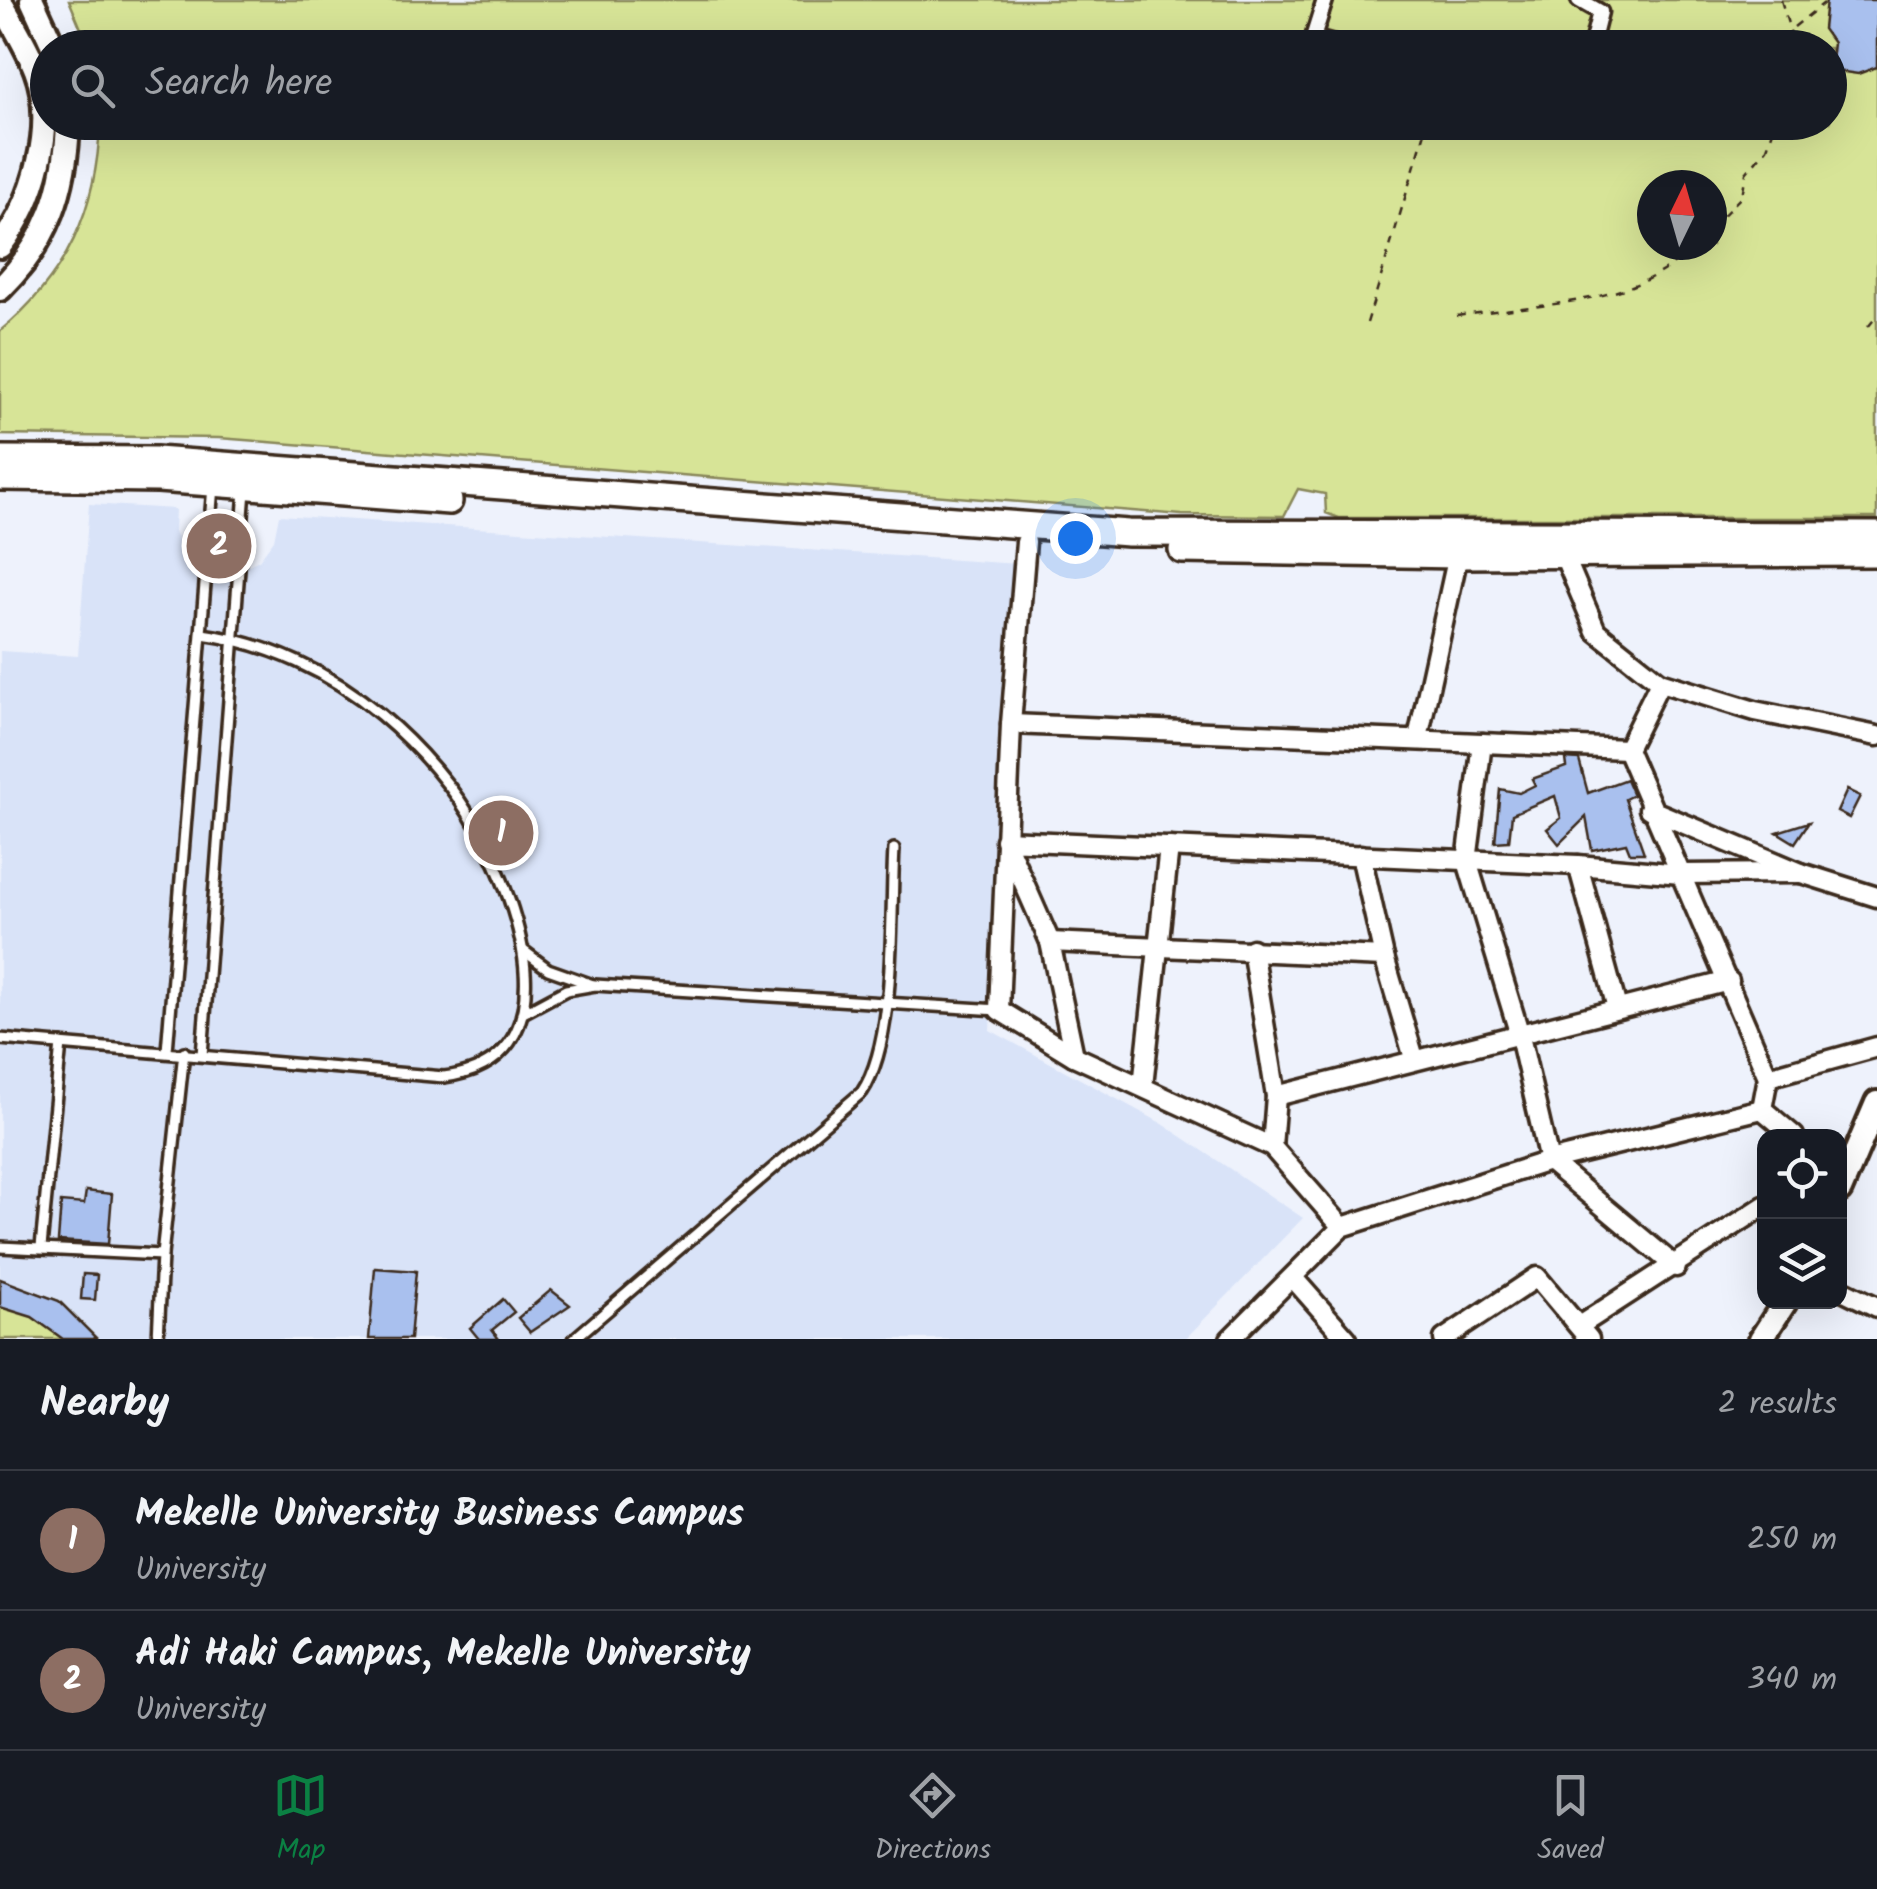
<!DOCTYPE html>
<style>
:root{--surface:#171b24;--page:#20242c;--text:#f1f3f6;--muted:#9ea1a6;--line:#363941;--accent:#0b8043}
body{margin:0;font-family:Kalam,sans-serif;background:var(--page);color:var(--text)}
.controls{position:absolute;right:30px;bottom:30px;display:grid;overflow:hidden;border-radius:20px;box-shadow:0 10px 40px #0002}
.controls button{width:90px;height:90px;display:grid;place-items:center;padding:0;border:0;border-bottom:2px solid var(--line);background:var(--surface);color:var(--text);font:50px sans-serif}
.compass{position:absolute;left:1637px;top:170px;width:90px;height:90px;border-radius:50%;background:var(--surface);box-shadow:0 10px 40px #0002;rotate:5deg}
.you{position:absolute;left:1075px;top:538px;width:35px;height:35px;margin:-25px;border:8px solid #fff;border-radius:50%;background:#1a73e8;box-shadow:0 0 0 15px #1a73e833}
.badge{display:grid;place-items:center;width:65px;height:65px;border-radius:50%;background:var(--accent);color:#fff;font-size:32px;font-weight:700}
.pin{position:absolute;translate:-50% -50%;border:5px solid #fff;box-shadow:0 2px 10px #0006}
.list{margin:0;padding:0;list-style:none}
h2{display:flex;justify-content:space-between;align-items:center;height:130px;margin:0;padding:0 40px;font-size:42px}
h2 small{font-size:32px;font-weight:400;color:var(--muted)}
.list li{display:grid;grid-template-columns:65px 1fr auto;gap:30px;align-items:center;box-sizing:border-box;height:140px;padding:0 40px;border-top:2px solid var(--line)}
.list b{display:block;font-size:38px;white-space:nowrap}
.list p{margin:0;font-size:32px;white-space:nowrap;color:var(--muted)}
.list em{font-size:32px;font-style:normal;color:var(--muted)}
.icon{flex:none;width:55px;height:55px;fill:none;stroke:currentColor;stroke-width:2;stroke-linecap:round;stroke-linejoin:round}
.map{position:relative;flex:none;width:1877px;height:1339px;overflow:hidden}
.search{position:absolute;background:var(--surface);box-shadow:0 10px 40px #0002;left:30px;right:30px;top:30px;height:110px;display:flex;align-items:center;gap:25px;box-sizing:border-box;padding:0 35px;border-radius:55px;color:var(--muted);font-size:38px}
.sheet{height:410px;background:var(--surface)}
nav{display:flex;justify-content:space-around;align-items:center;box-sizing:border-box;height:140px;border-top:2px solid var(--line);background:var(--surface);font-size:28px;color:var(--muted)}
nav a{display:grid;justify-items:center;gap:5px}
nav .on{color:var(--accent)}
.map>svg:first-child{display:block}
.built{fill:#d9e3f8}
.green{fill:#d7e497;stroke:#89875a;stroke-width:2.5;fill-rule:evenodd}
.building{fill:#a9c0ee;stroke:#3b2a1e;stroke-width:2.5}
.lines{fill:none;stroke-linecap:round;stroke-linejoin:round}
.service-casing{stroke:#3b2a1e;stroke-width:16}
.pedestrian-casing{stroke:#3b2a1e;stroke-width:21}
.minor-casing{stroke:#3b2a1e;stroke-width:25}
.tertiary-casing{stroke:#3b2a1e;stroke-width:30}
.secondary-casing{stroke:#3b2a1e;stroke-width:32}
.path{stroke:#3b2a1e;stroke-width:2.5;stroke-dasharray:8 8;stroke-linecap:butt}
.service{stroke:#fff;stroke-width:9}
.pedestrian{stroke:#fff;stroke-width:14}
.minor{stroke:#fff;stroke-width:18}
.tertiary{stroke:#fff;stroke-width:22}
.secondary{stroke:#fff;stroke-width:25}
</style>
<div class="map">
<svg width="1877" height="1339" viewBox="0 0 1877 1339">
<rect width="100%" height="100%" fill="#eef2fc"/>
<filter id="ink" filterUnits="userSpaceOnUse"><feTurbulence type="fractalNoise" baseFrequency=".01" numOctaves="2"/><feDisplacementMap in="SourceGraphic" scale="20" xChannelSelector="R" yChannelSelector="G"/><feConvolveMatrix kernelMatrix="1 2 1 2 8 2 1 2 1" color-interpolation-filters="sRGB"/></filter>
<g filter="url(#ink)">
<!-- built -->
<path class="built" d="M89 504 175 509 174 531 183 552 207 569 236 571 259 560 274 540 279 515 1018 564 990 1030 1163 1124 1303 1218 1185 1339H0V651L78 656Z"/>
<!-- green -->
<g class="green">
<path d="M69 0H1877V518H1339L1326 513 1325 494 1298 489 1284 516 1182 515 219 438 0 435V331C67 276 97 209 100 123L1830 122V48H89ZM1652 185H1712V245H1652Z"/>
<path d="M0 1280 59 1301 97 1339H0Z"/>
</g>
<!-- building -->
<g class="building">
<path d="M1826 0H1877V67L1858 74 1830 70 1833 43 1823 29Z"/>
<path d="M1565 759 1579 760 1588 793 1626 779 1633 795 1625 799 1644 853H1630L1626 843 1592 850 1586 817 1559 844 1547 829 1561 818 1555 796 1512 814 1509 841 1495 842 1500 789 1519 793 1535 785 1532 779 1566 767Z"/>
<path d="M1847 790 1860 796 1849 818 1837 812Z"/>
<path d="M1809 822 1795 843 1777 832Z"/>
<path d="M86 1191 112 1194 108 1244 58 1241 61 1202 84 1204Z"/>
<path d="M375 1268 416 1271 410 1339H369Z"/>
<path d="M83 1274 97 1275 95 1300 81 1299Z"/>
<path d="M0 1279 59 1301 97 1339H63L32 1317 0 1307Z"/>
<path d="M551 1290 570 1305 530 1332 518 1318Z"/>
<path d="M503 1299 514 1312 492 1330 499 1339H479L470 1328Z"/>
</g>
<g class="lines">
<defs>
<g id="service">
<path d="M524 951 548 969 593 985"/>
<path d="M525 1012 566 990 595 985 999 1010"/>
<path d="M0 1039 444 1077C573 1061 520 905 479 832 456 789 418 746 381 715 330 672 268 643 202 634"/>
<path d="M167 1051 213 486"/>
<path d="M202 1055 245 490"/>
<path d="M0 1247 162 1255"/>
<path d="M41 1247 61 1044"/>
<path d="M158 1339 162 1255 184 1052"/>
<path d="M574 1339 862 1092C897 1040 890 914 894 849"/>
</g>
<g id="pedestrian">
<path d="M1325 0 1313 38 1349 48"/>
<path d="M1579 0 1600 12 1591 48"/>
</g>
<g id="minor">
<path d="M1026 542 1011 724 999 1010 1074 1056 1272 1147 1342 1227 1230 1339"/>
<path d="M1563 553 1596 631 1660 682 1755 711 1877 736"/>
<path d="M1660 682 1627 749 1768 1077 1762 1109 1794 1136"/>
<path d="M1011 724 1627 749"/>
<path d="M1418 738 1458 555"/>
<path d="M1482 743 1467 861 1519 1032 1549 1161 1676 1267"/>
<path d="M1649 809 1801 873 1877 897"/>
<path d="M1361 855 1384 957 1414 1058"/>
<path d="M1578 865 1617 1008"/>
<path d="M1050 942 1384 957"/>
<path d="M1252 949 1276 1096 1272 1147"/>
<path d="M1074 1056 1050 942 1005 840 1578 865 1681 874 1801 873"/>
<path d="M1768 1077 1877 1047"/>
<path d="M1143 1086 1169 847"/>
<path d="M1276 1096 1729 981"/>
<path d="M1342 1227 1549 1161 1762 1109"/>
<path d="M1294 1279 1347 1339"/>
<path d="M1840 1289 1877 1307"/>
<path d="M1579 1326 1764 1206"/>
<path d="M1444 1339 1537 1277 1589 1339"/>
</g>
<g id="tertiary">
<path d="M32 0 54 48"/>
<path d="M0 1C12 23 27 46 36 70 57 125 35 201 0 246"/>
<path d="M0 289C48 242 66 189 68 122"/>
<path d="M1840 1190 1877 1103"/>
<path d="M1761 1339 1785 1302"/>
</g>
<g id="secondary">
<path d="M0 459 156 460 1128 533 1877 535"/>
<path d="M0 477 158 479 449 501"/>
<path d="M1182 550 1458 555 1877 553"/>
</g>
</defs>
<!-- service casing -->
<use href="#service" class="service-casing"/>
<!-- pedestrian casing -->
<use href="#pedestrian" class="pedestrian-casing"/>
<!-- minor casing -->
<use href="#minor" class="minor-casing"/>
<!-- tertiary casing -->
<use href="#tertiary" class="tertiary-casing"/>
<!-- secondary casing -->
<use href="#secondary" class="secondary-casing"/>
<!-- path -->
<g class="path">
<path d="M1781 0 1795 48"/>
<path d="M1794 27 1824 3"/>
<path d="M1712 227 1742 196 1746 173 1767 148 1776 122"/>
<path d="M1457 316C1537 303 1636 308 1695 245"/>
<path d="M1367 323 1428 122"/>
<path d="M1868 327 1877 316"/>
</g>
<!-- service -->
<use href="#service" class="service"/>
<!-- pedestrian -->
<use href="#pedestrian" class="pedestrian"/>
<!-- minor -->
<use href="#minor" class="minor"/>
<!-- tertiary -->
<use href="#tertiary" class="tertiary"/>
<!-- secondary -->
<use href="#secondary" class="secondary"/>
</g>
</g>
</svg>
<div class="controls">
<button><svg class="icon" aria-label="locate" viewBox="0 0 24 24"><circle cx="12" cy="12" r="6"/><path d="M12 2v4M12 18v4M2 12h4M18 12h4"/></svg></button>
<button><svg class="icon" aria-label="layers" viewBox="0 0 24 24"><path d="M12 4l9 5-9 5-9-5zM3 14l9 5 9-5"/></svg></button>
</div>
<svg class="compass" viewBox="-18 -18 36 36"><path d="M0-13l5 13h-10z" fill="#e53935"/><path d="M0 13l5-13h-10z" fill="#9ea1a6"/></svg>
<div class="you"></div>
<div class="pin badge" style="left:501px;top:833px;background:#8d6e63">1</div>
<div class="pin badge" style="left:219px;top:546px;background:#8d6e63">2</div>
<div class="search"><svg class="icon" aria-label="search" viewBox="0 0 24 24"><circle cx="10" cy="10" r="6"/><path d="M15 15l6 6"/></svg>Search here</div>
</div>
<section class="sheet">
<h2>Nearby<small>2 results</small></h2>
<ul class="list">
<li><span class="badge" style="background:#8d6e63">1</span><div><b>Mekelle University Business Campus</b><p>University</p></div><em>250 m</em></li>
<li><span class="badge" style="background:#8d6e63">2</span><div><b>Adi Haki Campus, Mekelle University</b><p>University</p></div><em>340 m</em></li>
</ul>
</section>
<nav>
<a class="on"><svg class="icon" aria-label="map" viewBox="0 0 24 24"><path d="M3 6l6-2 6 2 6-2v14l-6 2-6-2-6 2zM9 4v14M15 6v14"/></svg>Map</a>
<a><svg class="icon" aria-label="directions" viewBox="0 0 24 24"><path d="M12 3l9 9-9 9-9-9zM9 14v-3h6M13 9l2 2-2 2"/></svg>Directions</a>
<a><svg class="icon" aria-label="saved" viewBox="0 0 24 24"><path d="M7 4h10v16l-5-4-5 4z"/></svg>Saved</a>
</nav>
